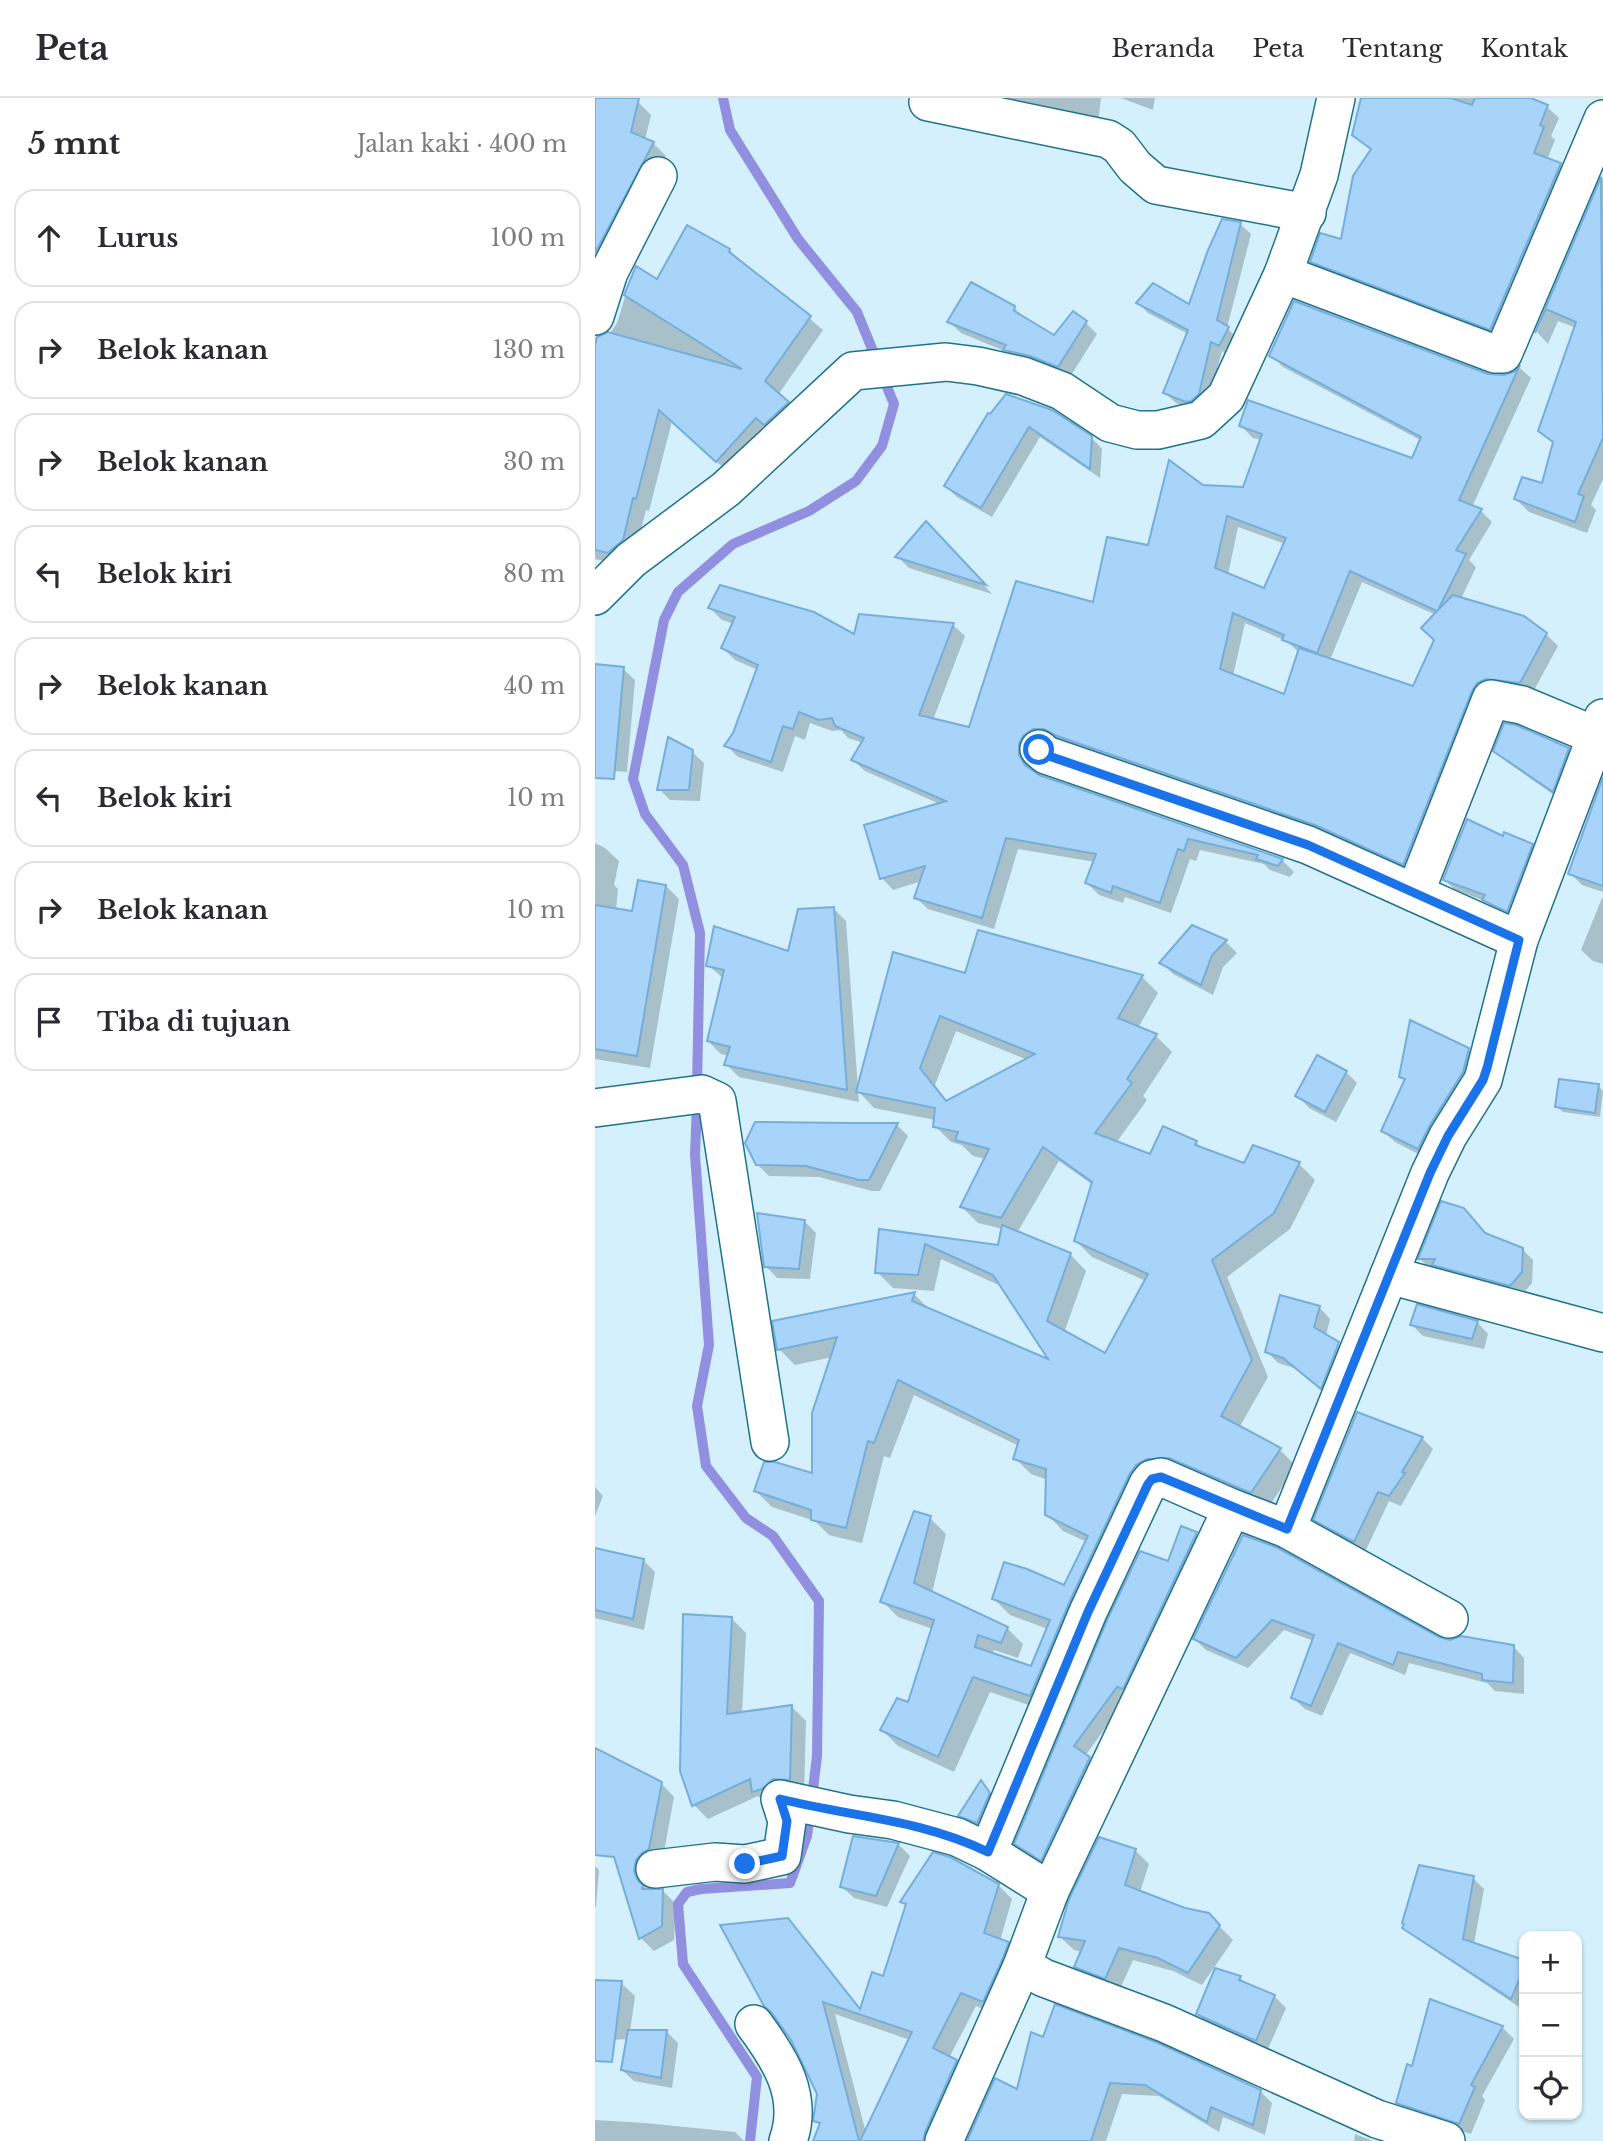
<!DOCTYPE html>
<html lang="id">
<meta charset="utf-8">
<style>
:root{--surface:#fff;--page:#f7f7f7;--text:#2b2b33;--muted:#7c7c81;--line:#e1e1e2}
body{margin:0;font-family:"Libre Baskerville",serif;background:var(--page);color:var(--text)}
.controls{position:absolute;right:21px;bottom:21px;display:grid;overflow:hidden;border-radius:14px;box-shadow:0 2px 5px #0004}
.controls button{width:63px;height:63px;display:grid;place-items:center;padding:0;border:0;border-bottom:2px solid var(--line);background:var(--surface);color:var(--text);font:35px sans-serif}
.stop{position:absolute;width:21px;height:21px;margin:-16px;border:5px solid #1a73e8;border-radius:50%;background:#fff}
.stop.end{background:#1a73e8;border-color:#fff;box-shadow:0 2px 7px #0008}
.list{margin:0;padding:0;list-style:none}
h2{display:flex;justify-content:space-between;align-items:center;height:91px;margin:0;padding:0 28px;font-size:30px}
h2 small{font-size:23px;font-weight:400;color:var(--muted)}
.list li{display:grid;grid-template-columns:46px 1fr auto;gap:21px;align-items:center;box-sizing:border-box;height:98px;margin:0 14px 14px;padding:0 14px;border:2px solid var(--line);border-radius:21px}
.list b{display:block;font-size:26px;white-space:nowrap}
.list em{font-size:23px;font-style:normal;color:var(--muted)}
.icon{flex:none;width:38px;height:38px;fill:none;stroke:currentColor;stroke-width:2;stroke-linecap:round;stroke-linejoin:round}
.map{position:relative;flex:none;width:1008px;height:2043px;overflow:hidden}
header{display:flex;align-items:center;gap:42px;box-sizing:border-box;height:98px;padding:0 35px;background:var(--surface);border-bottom:2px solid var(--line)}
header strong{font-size:33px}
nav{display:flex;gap:38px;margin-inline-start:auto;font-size:24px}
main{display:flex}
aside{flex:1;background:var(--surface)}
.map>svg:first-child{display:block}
.shadow{fill:#0003;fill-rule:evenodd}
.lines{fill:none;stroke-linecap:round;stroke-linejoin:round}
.stream{stroke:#918fdf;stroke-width:10}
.building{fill:#a9d4f9;stroke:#77add9;stroke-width:2;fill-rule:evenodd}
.minor-casing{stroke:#21738d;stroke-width:40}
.minor{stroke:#fff;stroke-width:37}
.route{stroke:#1a73e8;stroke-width:9}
</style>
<header>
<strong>Peta</strong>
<nav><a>Beranda</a><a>Peta</a><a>Tentang</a><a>Kontak</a></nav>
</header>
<main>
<aside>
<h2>5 mnt<small>Jalan kaki · 400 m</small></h2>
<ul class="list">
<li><svg class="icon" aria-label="ahead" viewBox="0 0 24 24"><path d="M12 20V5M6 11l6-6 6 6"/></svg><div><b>Lurus</b></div><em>100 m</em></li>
<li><svg class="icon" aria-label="right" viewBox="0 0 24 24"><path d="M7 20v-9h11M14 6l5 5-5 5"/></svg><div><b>Belok kanan</b></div><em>130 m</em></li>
<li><svg class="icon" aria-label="right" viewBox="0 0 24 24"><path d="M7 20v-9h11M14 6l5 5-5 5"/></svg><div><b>Belok kanan</b></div><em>30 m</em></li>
<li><svg class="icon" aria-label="left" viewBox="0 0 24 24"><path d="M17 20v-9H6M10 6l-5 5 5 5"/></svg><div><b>Belok kiri</b></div><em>80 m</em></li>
<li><svg class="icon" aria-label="right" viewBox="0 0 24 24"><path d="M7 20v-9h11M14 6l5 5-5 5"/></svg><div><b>Belok kanan</b></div><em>40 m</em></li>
<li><svg class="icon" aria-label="left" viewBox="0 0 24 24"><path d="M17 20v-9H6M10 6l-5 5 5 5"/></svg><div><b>Belok kiri</b></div><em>10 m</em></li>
<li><svg class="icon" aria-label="right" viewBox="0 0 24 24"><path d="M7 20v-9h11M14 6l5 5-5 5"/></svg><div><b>Belok kanan</b></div><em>10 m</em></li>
<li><svg class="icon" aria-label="arrive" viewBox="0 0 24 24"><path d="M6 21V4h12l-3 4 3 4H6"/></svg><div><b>Tiba di tujuan</b></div></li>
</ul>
</aside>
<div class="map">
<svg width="1008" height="2043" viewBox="0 0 1008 2043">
<rect width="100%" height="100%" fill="#d3f0fc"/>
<!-- shadow -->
<g class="shadow">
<path d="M3 0H36L43 4 56 17 50 42 58 45 71 58 7 181 0 203V5Z"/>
<path d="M386 0H506L503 24Z"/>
<path d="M526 0H560L558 12Z"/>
<path d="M768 0H932L952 9 964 20 956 38 960 42 952 62 966 67 977 78 907 242 728 175 717 163 748 143 777 53 759 37Z"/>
<path d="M1008 79V381L996 407 1001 412 992 435 934 414 921 401 948 387 959 346 945 332 981 230 963 223 953 246 942 234Z"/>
<path d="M645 126 656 136 632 230 643 241 634 257 627 253 613 306 602 314 581 305 570 295 593 236 553 215 543 205 595 209Z"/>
<path d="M134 152 228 232 183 297 205 318 135 376 77 323 54 413 51 412 40 455 27 467 0 461V240L16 234 22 225 35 183 62 184Z"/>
<path d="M419 210 431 221 459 239 491 225 502 236 475 279 422 263 412 254 366 235 354 224Z"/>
<path d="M676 257 909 279 920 275 925 270 936 280 877 409 886 413 897 424 874 462 881 469 866 501 951 536 963 548 937 596 903 592 820 777 435 659V671L443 678 687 762 699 774 695 779 675 772 669 766 605 752 601 763 595 761 576 815 530 799 528 805 504 797 492 785 500 764 423 751 399 831 333 811 321 800 327 783 298 792 287 780 347 707 270 673 258 662 268 645 253 640 246 632 237 633 215 625 210 642 200 638 188 674 143 659 131 647 140 636 163 572 140 562 128 550 139 526 127 522 115 510 260 538 358 527 370 538 338 622 375 632 554 450 607 389 650 391 666 342 658 340 646 328 818 362 827 343 688 269ZM643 429 690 446 670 492 633 477ZM767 484 841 517V542L819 590 735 562ZM650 525 691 543 705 555 690 598 638 578Z"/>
<path d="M393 317 496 339 507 351 505 380 445 339 397 419 362 399 351 388Z"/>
<path d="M342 436 397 496 314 470 303 459Z"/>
<path d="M28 571 40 582 32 674 4 672 0 668V574Z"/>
<path d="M973 651 985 663 969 704 912 664 900 653Z"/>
<path d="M97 654 109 665 105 703 75 702 64 691Z"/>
<path d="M1008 686V794L987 787 975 775Z"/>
<path d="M909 741 937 748 947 758 923 823 900 812 890 803 860 792 850 782Z"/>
<path d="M0 745 10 750 24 763 19 787 23 791 21 812 38 815 71 788 84 801 55 970 0 961Z"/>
<path d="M1007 800 1008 801V866L998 863 986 852Z"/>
<path d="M238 810 251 823 263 991 371 878 384 834 547 879 563 895 543 930 561 938 577 954 548 998 552 1002 521 1045 556 1058 601 1044 609 1053 650 1067 658 1049 704 1066 720 1082 695 1131 632 1179 673 1279 644 1330 685 1352 701 1368 673 1410 569 1376 451 1613 395 1594 359 1674 303 1648 287 1632 314 1607 338 1531 303 1519 287 1503 335 1420 351 1436 337 1495 412 1530 428 1546 423 1560 399 1552 397 1557 437 1570 453 1531 415 1517 399 1501 470 1489 492 1444 468 1433 452 1416 453 1382 436 1376 420 1360 424 1348 319 1297 295 1360 289 1358 267 1445 234 1437 220 1423 177 1409 161 1393 218 1377 238 1259 200 1267 184 1251 319 1196 335 1212 458 1264 408 1189 346 1161 339 1193 298 1190 282 1174 286 1133 404 1149 408 1131 383 1125 367 1109 391 1061 378 1058 367 1047 356 1044 340 1028V1022L279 1010 263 993 264 1004 144 979 131 966 134 958 126 956 113 943 129 881 113 867 195 855ZM361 933 433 962 353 1004 340 987ZM464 1063 498 1087 481 1143 497 1159 551 1183 511 1257 469 1235 491 1173 475 1156 422 1135Z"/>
<path d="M597 829 631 844 642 855 628 869 618 897 578 876 567 865Z"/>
<path d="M873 952 885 963 835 1062 800 1044 788 1033 811 983 806 978Z"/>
<path d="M751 974 762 985 741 1024 714 1010 703 998Z"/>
<path d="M1003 988 1008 993 1005 1019 968 1014 962 1009Z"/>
<path d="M161 1026 302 1027 313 1038 285 1093H277L224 1079 174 1078 162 1066 152 1050V1045Z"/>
<path d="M868 1111 892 1138 927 1151 938 1162 937 1185 926 1198 850 1177 844 1171H835L825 1161Z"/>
<path d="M209 1123 221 1135 215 1181 182 1180 171 1168Z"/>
<path d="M724 1209 735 1221 731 1238 743 1246 755 1257 738 1300 702 1271 683 1265 672 1254Z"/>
<path d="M882 1224 893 1236 889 1251 828 1238 817 1227Z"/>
<path d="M763 1316 827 1340 838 1351 806 1408 794 1403 770 1454 731 1432 720 1421Z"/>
<path d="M0 1389 8 1398 0 1418Z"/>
<path d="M587 1431 601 1436 612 1447 533 1599 490 1658 505 1671 457 1772 432 1756 421 1745 574 1465Z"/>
<path d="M649 1439 843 1541 918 1548 929 1560V1596L900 1593 892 1585 814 1565 810 1577 755 1555 727 1618 710 1611 698 1600 719 1543 689 1532 653 1570 611 1552 600 1541Z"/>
<path d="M0 1452 48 1462 60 1474 49 1532 0 1520Z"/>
<path d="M136 1520 151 1535 147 1616 197 1609 211 1623 209 1695 173 1708 163 1698 113 1721 99 1707Z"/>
<path d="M0 1652 66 1685 79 1699 67 1765 54 1776 52 1787 54 1793H68L81 1806 79 1842 59 1853 46 1840 7 1712 0 1708Z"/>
<path d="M391 1690 399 1701 388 1730 370 1722 365 1717Z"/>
<path d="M260 1740 304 1747 315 1758 292 1809 259 1800 247 1789Z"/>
<path d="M540 1752 554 1766 545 1794 589 1811 613 1817 638 1842 607 1887 578 1873 538 1862 524 1893 495 1882 481 1868 487 1854 479 1852 465 1839Z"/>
<path d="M0 1768 4 1772 1 1809H0Z"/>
<path d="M878 1780 889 1791 879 1846 929 1864 927 1911 821 1840 809 1829Z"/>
<path d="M403 1787 417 1801 405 1843 413 1845 427 1860 402 1917 381 1908 354 1960 361 1963 375 1977 346 2043H220L226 2028 220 2022 223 1996 192 1822 207 1837 267 1912 289 1880 312 1809 307 1804ZM240 1916 315 1942 271 2035Z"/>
<path d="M645 1880 652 1887 679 1898 691 1910 672 1953 615 1928 603 1916Z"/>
<path d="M0 1885H26L40 1898 35 1934 71 1933 83 1945 77 1990 39 1983 27 1972 33 1941 0 1943Z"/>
<path d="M907 1929 919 1941 887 1998 890 2002 876 2036 815 2016 803 2004 819 1970Z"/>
<path d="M449 1941 665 1993 677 2005 670 2037 628 2019 624 2034 564 1998 527 1996 511 2043H374L423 1993Z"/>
<path d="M0 2022 50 2025 140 2034 149 2043H0Z"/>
<path d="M760 2036 778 2043H759Z"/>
</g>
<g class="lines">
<!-- stream -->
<g class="stream">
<path d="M128 0 135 32 203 141 262 214 282 263"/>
<path d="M102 990 105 835 88 767 50 716 38 681 69 522 83 494 138 446 214 413 261 383 287 348 299 306 287 277"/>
<path d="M102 1005 100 1057 114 1247 102 1308 111 1368 151 1420 178 1438 224 1503 222 1658 217 1700"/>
<path d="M155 2043 162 1979 88 1866 83 1806 92 1794 106 1791 195 1785 212 1738 215 1715"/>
</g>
</g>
<!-- building -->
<g class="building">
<path d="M0 0H44L36 34 59 44 0 155Z"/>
<path d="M766 0H856L877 7 880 0H936L953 7 945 27 949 29 939 55 966 65 895 232 715 164 725 135 746 141 758 78 776 51 757 37Z"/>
<path d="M1006 79 1008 340 983 396 989 398 980 424 919 401 927 379 947 385 958 344 943 333 981 224 951 211 940 235Z"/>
<path d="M627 121 646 124 622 222 634 229 624 248 616 244 604 296 596 303 591 304 568 295 593 232 541 205 558 185 594 206 613 152Z"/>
<path d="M92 127 135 151 134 154 216 218 170 283 194 304 169 327 161 320 121 364 64 312 41 401 38 400 28 442 13 455 0 452V247L2 239 13 234 147 271 29 197 41 168 62 181Z"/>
<path d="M376 184 420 208 419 213 459 237 478 213 492 223 463 269 435 258 408 252 411 247 352 224Z"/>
<path d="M699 203 893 276 909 277 919 274 925 267 864 402 887 411 861 452 871 456 843 512 858 497 929 518 952 535 925 585 891 581 882 585 877 593 808 767 720 727 462 638 449 631H438L428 638 424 646V657L430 667 444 677 688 761 683 768 661 761 663 757 593 741 589 753 583 751 565 805 518 788 516 795 490 785 501 756 411 740 387 820 319 800 330 768 285 781 269 727 351 703 256 662 269 640 240 628 237 620 224 622 204 614 198 631 188 628 176 664 129 648 138 635 163 567 126 550 140 519 113 510 125 487 219 514 259 536 264 516 359 525 324 617 374 629 421 483 498 504 512 439 553 447 574 362 608 387 648 389 667 336 644 328 653 302 817 360 826 339 674 258ZM632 418 691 440 669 490 620 470ZM755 473 842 513 826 530 839 542 818 588 704 550 689 596 625 571 638 515 689 537 687 542 722 555Z"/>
<path d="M411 296 457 312 497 338 495 371 434 329 386 410 349 388 393 315 395 316Z"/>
<path d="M331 423 391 487 300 459Z"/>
<path d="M0 566 29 569 19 681 0 680Z"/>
<path d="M909 625 921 627 974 650 958 694 898 653Z"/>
<path d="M73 639 98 652 94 692H62Z"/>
<path d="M1008 679V788L973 776Z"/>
<path d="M872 721 908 738 909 734 938 746 912 814 887 802 890 797 848 782Z"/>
<path d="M43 782 71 787 42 958 0 951V807L37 813Z"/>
<path d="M239 809 252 992 129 967 135 949 112 943 129 872 111 868 119 828 193 853 203 811Z"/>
<path d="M597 827 632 842 617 857 606 887 564 865Z"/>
<path d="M383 832 548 877 523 920 562 936 532 981 537 985 500 1035 555 1056 568 1028 602 1043 600 1047 649 1065 658 1047 705 1064 679 1115 617 1162 657 1262 626 1318 686 1350 656 1395 574 1360 552 1361 541 1367 534 1377 474 1505 435 1598 378 1579 343 1659 285 1632 302 1600 313 1604 339 1522 285 1504 319 1413 336 1418 319 1485 413 1529 406 1545 383 1537 380 1549 436 1568 455 1522 397 1501 409 1464 432 1471 469 1487 493 1438 450 1417 451 1371 418 1361 424 1342 303 1282 279 1345 273 1343 251 1430 216 1422V1412L159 1393 169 1364H180L217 1375V1315L242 1239 182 1252 177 1223 320 1194 317 1203 453 1261 398 1177 330 1146 323 1177 280 1175 284 1131 403 1147 407 1127 476 1155 452 1223 510 1255 553 1176 479 1143 497 1084 448 1049 406 1120 365 1109 394 1051 360 1042 363 1034 338 1029 340 1010 261 994 298 854 370 875ZM345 918 440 956 351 1003 325 970Z"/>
<path d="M815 922 874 950 868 974 835 1027 823 1051 786 1033 810 981 804 979Z"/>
<path d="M722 957 752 973 730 1014 700 998Z"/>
<path d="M964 981 1004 986 1000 1015 960 1009Z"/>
<path d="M160 1024 253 1025H303L274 1082H264L211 1068 161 1067 150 1045Z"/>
<path d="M846 1103 869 1110 890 1135 928 1150 927 1174 915 1188 837 1167 840 1161H823Z"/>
<path d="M162 1115 210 1122 204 1171 169 1169Z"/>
<path d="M685 1197 725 1208 719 1229 744 1244 726 1291 688 1260 670 1254Z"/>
<path d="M822 1206 883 1223 877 1241 815 1227Z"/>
<path d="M762 1314 828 1339 807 1374 810 1375 794 1398 783 1394 759 1444 718 1422Z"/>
<path d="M586 1428 602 1434 528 1591 522 1589 479 1648 495 1659 446 1763 419 1746 512 1522 545 1453 573 1463Z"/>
<path d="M648 1437 683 1450 844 1539 855 1542 866 1538 919 1547 918 1585 887 1582V1576L803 1554 798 1567 743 1545 716 1608 696 1600 719 1537 677 1522 641 1560 598 1541Z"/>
<path d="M0 1450 49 1461 38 1521 0 1512Z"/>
<path d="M88 1516 137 1519 132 1616 197 1607 195 1682 178 1681 167 1691 157 1694 155 1681 97 1708 85 1673Z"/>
<path d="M0 1650 67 1684 54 1751 47 1755 41 1762 39 1773 43 1783 48 1787 47 1791H68L67 1828 44 1841 19 1759 0 1757Z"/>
<path d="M386 1682 395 1695 382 1725 363 1718Z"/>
<path d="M258 1738 304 1745 281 1798 245 1789Z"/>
<path d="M504 1739 541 1751 530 1787 590 1810 614 1815 625 1827 593 1875 563 1860 524 1850 510 1881 479 1869 490 1843 463 1839 474 1801Z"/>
<path d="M338 1754 355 1759 404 1786 389 1835 414 1844 408 1860 388 1904 366 1895 338 1950 362 1962 330 2034 328 2043H265L317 1934 228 1904 264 2043H218L225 2025 218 2023 222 1996 196 1942 176 1914 169 1908 125 1827 193 1820 265 1911 277 1874 288 1878 311 1806 305 1804Z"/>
<path d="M824 1767 879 1778 868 1841 929 1862V1871L916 1901 807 1830 809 1826 807 1825Z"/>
<path d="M620 1870 646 1878 644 1882 680 1897 661 1943 601 1916Z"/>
<path d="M0 1882 27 1883 17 1964 0 1963Z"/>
<path d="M835 1901 908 1928 876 1987 880 1989 864 2026 801 2005 812 1966 817 1968Z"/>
<path d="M460 1906 561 1944 666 1992 658 2027 616 2009 612 2024 550 1987 515 1985 496 2043H372L400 1980 422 1991 436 1934 448 1939Z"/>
<path d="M33 1932H72L66 1980 26 1972Z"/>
</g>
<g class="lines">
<defs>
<g id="minor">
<path d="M333 4 513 41 524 48 540 69 561 87 712 115"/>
<path d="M688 176 900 256H908L1008 21"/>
<path d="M0 218 14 174 63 78"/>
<path d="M0 498 36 462 131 391 258 273 351 264 383 268 428 278 467 293 515 325 542 332H563L606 322 631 299 688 176 724 77 741 0"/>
<path d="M444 651 451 657 713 747 924 842"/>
<path d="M820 795 896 601 927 607 1001 638"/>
<path d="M0 1010 107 996 122 1003 175 1344"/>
<path d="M794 1177 1008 1235"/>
<path d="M692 1431 854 1521"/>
<path d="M393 1754 493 1514 553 1386 557 1381 566 1379 637 1410"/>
<path d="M60 1771 120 1764 150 1766 187 1758 192 1723 185 1701 254 1716 298 1722 362 1739 393 1754 455 1793"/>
<path d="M159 1926C185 1961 209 1998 193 2043"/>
<path d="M349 2043 427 1868"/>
<path d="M851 2043 782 2021 569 1925 449 1880 427 1868 455 1793 637 1410 692 1431 835 1075 853 1038 888 982 924 842 1008 620"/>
</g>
</defs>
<!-- minor casing -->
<use href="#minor" class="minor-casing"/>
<!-- minor -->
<use href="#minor" class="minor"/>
</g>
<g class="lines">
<!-- route -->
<path class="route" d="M150 1766 187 1758 192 1723 185 1701C258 1719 324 1721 393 1754L493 1514 553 1386 557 1381 566 1379 692 1431 835 1075 853 1038 888 982 892 970 924 842 713 747 451 657 444 652"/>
</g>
</svg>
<div class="controls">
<button>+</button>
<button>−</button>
<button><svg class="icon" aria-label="locate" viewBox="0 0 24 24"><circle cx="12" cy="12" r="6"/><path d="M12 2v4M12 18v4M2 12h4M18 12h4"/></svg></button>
</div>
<div class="stop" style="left:444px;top:652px"></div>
<div class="stop end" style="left:150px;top:1766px"></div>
</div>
</main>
